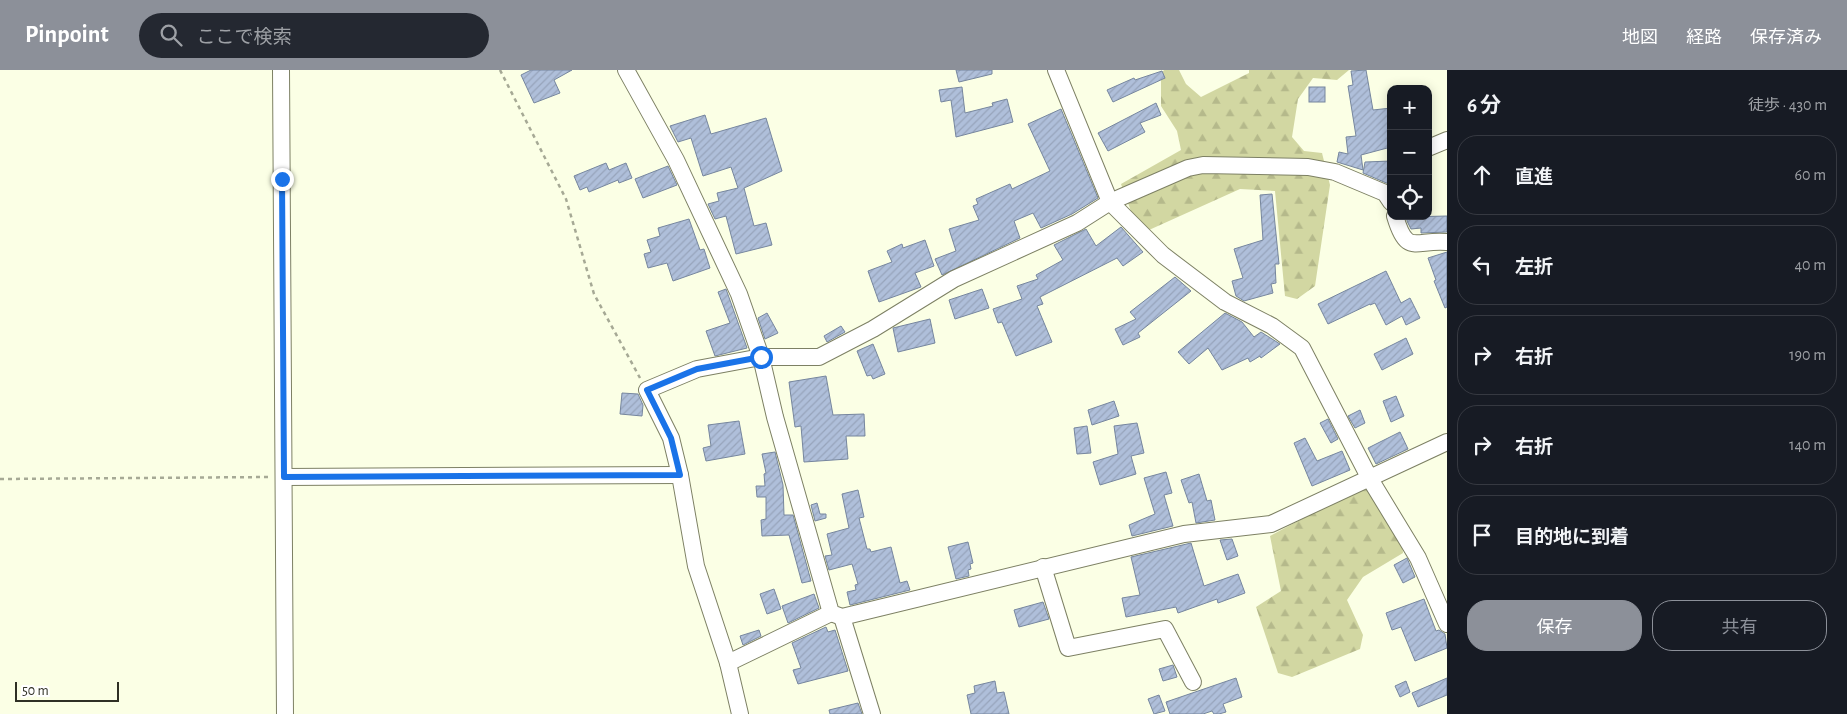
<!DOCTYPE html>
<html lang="ja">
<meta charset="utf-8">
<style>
:root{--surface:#171b24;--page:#242831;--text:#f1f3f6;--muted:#9ea1a6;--line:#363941;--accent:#8c9099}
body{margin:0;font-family:"Alegreya Sans","Noto Sans JP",sans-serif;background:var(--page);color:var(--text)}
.controls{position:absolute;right:15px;top:15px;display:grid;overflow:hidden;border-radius:10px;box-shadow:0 2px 12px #0003}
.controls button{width:45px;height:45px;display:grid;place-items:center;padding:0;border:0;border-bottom:1px solid var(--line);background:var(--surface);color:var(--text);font:25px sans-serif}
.scale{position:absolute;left:15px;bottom:12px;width:104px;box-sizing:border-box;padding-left:5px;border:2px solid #2f3024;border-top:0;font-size:14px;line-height:18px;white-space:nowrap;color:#2f3024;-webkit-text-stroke:4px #fff;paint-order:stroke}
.stop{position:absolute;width:15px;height:15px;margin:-11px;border:4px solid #1a73e8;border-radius:50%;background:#fff}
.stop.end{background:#1a73e8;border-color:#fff;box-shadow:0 1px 5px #0008}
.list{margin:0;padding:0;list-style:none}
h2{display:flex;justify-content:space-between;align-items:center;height:65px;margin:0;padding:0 20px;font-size:21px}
h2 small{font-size:16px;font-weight:400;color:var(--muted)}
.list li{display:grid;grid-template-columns:32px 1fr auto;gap:15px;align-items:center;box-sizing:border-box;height:80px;margin:0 10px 10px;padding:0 10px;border:1px solid var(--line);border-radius:20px}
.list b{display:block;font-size:19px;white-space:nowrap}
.list em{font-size:16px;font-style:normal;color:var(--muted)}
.actions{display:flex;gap:10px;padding:15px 20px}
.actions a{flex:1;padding:11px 0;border:1px solid var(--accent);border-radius:20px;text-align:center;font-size:18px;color:var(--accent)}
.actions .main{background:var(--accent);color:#fff}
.icon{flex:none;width:28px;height:28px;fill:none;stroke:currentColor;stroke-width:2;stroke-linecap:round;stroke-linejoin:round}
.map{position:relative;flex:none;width:1447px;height:644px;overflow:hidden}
header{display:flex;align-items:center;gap:30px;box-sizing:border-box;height:70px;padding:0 25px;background:var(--accent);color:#fff}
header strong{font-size:24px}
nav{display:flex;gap:28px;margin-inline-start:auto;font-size:18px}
.search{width:350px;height:45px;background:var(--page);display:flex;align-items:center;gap:12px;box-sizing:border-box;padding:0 18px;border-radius:28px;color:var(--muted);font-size:19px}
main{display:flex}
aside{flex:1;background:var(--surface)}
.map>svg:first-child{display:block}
.forest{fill:url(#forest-firs)}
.building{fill:url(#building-hatch);stroke:#76869e}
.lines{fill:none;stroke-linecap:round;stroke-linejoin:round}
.minor-casing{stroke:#7d8064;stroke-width:18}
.path{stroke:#a6a995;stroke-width:2.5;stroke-dasharray:4 4;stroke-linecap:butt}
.minor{stroke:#fff;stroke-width:16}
.route{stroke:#1a73e8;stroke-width:6}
</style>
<header>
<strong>Pinpoint</strong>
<div class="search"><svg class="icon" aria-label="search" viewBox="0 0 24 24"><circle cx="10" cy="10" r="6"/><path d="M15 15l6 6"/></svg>ここで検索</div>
<nav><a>地図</a><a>経路</a><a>保存済み</a></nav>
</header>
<main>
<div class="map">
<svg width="1447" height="644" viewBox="0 0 1447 644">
<defs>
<pattern id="forest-firs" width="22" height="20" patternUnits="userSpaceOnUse" patternTransform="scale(1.25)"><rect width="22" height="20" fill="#d2d7a2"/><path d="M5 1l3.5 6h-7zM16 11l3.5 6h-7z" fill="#b5b98b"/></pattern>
<pattern id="building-hatch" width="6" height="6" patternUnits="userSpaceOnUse" patternTransform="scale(1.25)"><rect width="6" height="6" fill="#afbfda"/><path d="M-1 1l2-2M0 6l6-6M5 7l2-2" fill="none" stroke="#97a4bb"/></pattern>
</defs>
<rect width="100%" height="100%" fill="#fbffe5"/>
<!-- forest -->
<g class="forest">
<path d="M1164 0H1179L1186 14 1201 27 1249 3V0H1349L1337 10 1313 8 1298 29 1292 67 1304 81 1322 83 1330 115 1315 216 1297 229 1285 226 1275 121 1240 119 1149 160 1132 144 1121 114 1181 80 1177 61 1161 36V4Z"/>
<path d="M1356 420H1369L1402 472 1403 483 1363 507 1347 530 1363 565 1360 579 1292 607 1278 603 1256 537 1281 521 1270 466Z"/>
</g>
<!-- building -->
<g class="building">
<path d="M531 0H572L554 10 560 23 534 33 521 5Z"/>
<path d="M956 0H992V4L959 12Z"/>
<path d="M1366 0 1373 40 1391 38V77L1361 85 1363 100 1337 92 1339 82 1348 84 1346 67 1356 66 1348 16 1353 15 1351 1Z"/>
<path d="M1162 1 1165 8 1113 32 1107 20 1134 8 1135 10Z"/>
<path d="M962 17 965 43 993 36 992 33 1007 29 1013 52 956 67 951 30 941 32 939 20Z"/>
<rect x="1309" y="17" width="16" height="15"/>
<path d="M1156 33 1161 45 1140 53 1145 62 1108 81 1098 63Z"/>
<path d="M1061 39 1098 128 1072 144 1041 158 1033 143 1014 151 1020 168 942 205 935 189 956 181 949 159 979 150 973 136 978 134 976 129 1010 114 1012 119 1050 101 1028 54Z"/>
<path d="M705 45 711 64 766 48 782 101 744 118 754 156 766 153 772 175 736 184 726 146 715 149 708 134 719 131 717 123 738 118 731 97 703 106 691 68 678 72 670 56Z"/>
<path d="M1391 91V115L1363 103 1365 92Z"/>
<path d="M606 93 609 100 626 93 632 108 619 113 618 110 589 122 587 117 580 120 574 106Z"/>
<path d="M668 96 677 115 643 128 635 109Z"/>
<path d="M1272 124 1279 194H1275L1276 213 1271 214 1273 223 1244 231 1236 226 1232 211 1243 208 1234 179 1263 170 1260 125Z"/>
<path d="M1447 146V162L1421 163V158L1411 159 1407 151V147Z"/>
<path d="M689 149 700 180 704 179 710 198 673 211 667 193 648 198 644 184 651 182 647 170 660 166 658 158Z"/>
<path d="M1121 157 1143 182 1123 196 1117 188 1040 227 1043 234 1037 236 1052 272 1016 286 1002 252 998 253 993 239 1022 229 1017 216 1038 209 1036 205 1063 190 1054 175 1086 159 1096 176Z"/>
<path d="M925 170 934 196 915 203 921 217 879 232 868 201 892 192 887 181 902 174 903 178Z"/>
<path d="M1447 182V237L1445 238 1434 211 1436 210 1428 188Z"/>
<path d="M1386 201 1401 233 1410 228 1420 248 1406 255 1402 246 1386 255 1375 233 1370 235V234L1328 254 1318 234Z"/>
<path d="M1175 207 1191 221 1138 263 1140 267 1123 275 1115 259 1136 249 1130 242Z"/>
<path d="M726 219 747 278 715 286 706 261 730 253 718 222Z"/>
<path d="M982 219 989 238 955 249 949 230Z"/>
<path d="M767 243 778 263 765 269 758 248Z"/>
<path d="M1225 243 1242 252 1254 267 1261 262 1280 274 1261 288 1260 286 1250 292 1248 288 1222 300 1208 278 1189 294 1178 282Z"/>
<path d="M930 249 935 273 898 282 893 258Z"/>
<path d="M841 256 845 262 827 272 824 266Z"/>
<path d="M1406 268 1413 284 1382 300 1374 284Z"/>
<path d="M873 274 885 304 873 309 871 305 867 306 857 281Z"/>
<path d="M826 306 833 345 864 344 865 366H846L848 389 804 392 801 356 795 357 789 312Z"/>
<path d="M622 323 638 324 643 335 642 346 620 344Z"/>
<path d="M1396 326 1404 346 1391 352 1383 331Z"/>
<path d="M1114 331 1119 346 1092 355 1088 340Z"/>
<path d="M1360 340 1365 353 1355 358 1348 346Z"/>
<path d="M1328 349 1338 369 1331 373 1320 353Z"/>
<path d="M739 351 745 384 706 391 703 378 711 376 708 355Z"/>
<path d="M1137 353 1144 383 1131 386 1136 404 1100 415 1093 392 1118 384 1114 356Z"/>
<path d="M1087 356 1091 383 1077 384 1074 358Z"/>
<path d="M1400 362 1408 379 1376 394 1368 378Z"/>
<path d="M1305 368 1317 391 1342 381 1350 400 1312 416 1294 373Z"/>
<path d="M775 382 783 415 784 445H793L811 511 802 513 789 465 762 466 761 450 766 449V427H757L756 416H765L764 404 766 403 762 384Z"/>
<path d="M1166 402 1172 423 1164 425 1173 456 1132 466 1129 455 1155 444 1144 408Z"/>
<path d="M1199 404 1207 431 1211 430 1215 450 1196 453 1192 432 1189 433 1181 410Z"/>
<path d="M858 420 864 447 859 448 867 479H870L871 482 891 477 900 513 907 511 910 520 850 535 847 522 856 520 855 515 858 514 852 494 829 500 825 486 832 485 827 464 849 458 842 424Z"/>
<path d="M817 433 820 444H826V448L815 451 811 435Z"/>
<path d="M1232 469 1238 486 1227 490 1220 470Z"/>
<path d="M968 472 973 493 970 494 971 499 968 500 969 506 956 509 948 477Z"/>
<path d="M1191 473 1204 516 1238 504 1245 523 1218 533 1217 529 1178 543 1176 537 1126 547 1122 528 1140 525 1131 487Z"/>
<path d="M1407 488 1415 507 1403 513 1394 495Z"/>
<path d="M774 519 781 539 767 544 760 524Z"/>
<path d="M814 524 819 538 788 553 782 536Z"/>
<path d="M1424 529 1436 561 1439 560 1445 564 1447 578 1415 591 1401 557 1392 560 1386 543Z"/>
<path d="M1043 532 1049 549 1019 557 1014 540Z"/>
<path d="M826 557 828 562 835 560 848 601 798 614 793 600 801 598 792 573Z"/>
<path d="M759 560 761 566 743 575 740 566Z"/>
<path d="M1173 595 1177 607 1163 611 1159 599Z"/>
<path d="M1236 608 1242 627 1223 634 1226 642 1219 644H1214L1212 641 1203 644H1170L1166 632Z"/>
<path d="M1447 608V625L1418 637 1412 623Z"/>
<path d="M995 611 997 623 1004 622 1009 644H971L967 625 975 623 974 616Z"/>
<path d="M1406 611 1410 622 1400 627 1395 616Z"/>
<path d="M1159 625 1165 641 1154 644 1148 629Z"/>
<path d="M858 633 862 644H830L829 640Z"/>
</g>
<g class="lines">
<defs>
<g id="minor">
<path d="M281 0 285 644"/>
<path d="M626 0 676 90 739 224 761 287 775 347 831 543 842 547 1184 464 1271 454 1447 372"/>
<path d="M1056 0 1110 132 1163 185 1225 232 1272 256 1302 278 1370 409 1418 488 1447 554"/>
<path d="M1428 78 1447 70"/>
<path d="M1395 146C1407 187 1415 169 1447 172"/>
<path d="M284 407 680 405"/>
<path d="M1043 497 1068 578 1165 559 1193 612"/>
<path d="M842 547 872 644"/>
<path d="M728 593 831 543"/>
<path d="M740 644 728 593 696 496 680 405 671 368 647 320 697 299 761 287H819L873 259 954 209 1077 153 1110 132 1188 98 1203 95 1308 97 1335 102 1385 123 1391 132"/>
</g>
</defs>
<!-- minor casing -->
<use href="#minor" class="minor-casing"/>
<!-- path -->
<g class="path">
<path d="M500 0 566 129 594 224 640 308"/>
<path d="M0 409 270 407"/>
</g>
<!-- minor -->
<use href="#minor" class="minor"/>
</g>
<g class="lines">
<!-- route -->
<path class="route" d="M282 109 284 407 680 405 671 368 647 320 697 299 761 287"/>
</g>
</svg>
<div class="controls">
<button>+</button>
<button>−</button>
<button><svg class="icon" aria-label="locate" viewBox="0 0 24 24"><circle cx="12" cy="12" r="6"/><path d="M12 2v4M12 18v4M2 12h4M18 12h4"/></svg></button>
</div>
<div class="scale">50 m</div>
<div class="stop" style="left:761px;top:287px"></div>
<div class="stop end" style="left:282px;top:109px"></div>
</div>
<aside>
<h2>6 分<small>徒歩 · 430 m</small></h2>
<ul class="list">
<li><svg class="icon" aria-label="ahead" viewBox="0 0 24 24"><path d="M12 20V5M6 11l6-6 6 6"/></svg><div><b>直進</b></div><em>60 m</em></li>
<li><svg class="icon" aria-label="left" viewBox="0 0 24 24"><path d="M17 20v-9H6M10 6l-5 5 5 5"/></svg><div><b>左折</b></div><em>40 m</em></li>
<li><svg class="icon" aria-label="right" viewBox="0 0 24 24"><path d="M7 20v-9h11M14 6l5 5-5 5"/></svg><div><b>右折</b></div><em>190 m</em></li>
<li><svg class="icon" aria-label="right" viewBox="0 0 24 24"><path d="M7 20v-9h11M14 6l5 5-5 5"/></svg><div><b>右折</b></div><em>140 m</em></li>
<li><svg class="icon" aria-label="arrive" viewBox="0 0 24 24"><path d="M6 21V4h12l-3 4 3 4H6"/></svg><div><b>目的地に到着</b></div></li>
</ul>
<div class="actions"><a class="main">保存</a><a>共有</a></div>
</aside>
</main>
